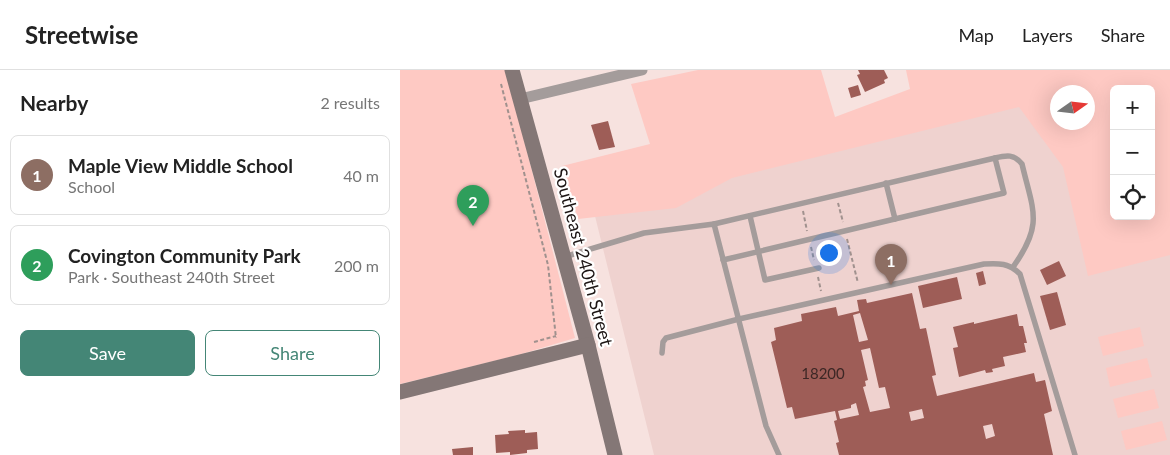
<!DOCTYPE html>
<meta charset="utf-8">
<style>
:root{--surface:#fff;--page:#f2f2f2;--text:#222;--muted:#767676;--line:#e0e0e0;--accent:#448676}
body{margin:0;font-family:Lato,sans-serif;background:var(--page);color:var(--text)}
.controls{position:absolute;right:15px;top:15px;display:grid;overflow:hidden;border-radius:8px;box-shadow:0 5px 20px #0002}
.controls button{width:45px;height:45px;display:grid;place-items:center;padding:0;border:0;border-bottom:1px solid var(--line);background:var(--surface);color:var(--text);font:25px sans-serif}
.compass{position:absolute;left:650px;top:15px;width:45px;height:45px;border-radius:50%;background:var(--surface);box-shadow:0 5px 20px #0002;rotate:76deg}
.you{position:absolute;left:428px;top:182px;width:18px;height:18px;margin:-12px;border:4px solid #fff;border-radius:50%;background:#1a73e8;box-shadow:0 0 0 8px #1a73e833}
.badge{display:grid;place-items:center;width:32px;height:32px;border-radius:50%;background:var(--accent);color:#fff;font-size:16px;font-weight:700}
.pin{position:absolute;translate:-50% -41px;filter:drop-shadow(0 1px 2px #0008)}
.pin::after{content:'';position:absolute;top:26px;width:18px;height:15px;background:inherit;clip-path:polygon(0 0,100% 0,50% 100%)}
.list{margin:0;padding:0;list-style:none}
h2{display:flex;justify-content:space-between;align-items:center;height:65px;margin:0;padding:0 20px;font-size:21px}
h2 small{font-size:16px;font-weight:400;color:var(--muted)}
.list li{display:grid;grid-template-columns:32px 1fr auto;gap:15px;align-items:center;box-sizing:border-box;height:80px;margin:0 10px 10px;padding:0 10px;border:1px solid var(--line);border-radius:8px}
.list b{display:block;font-size:19px;white-space:nowrap}
.list p{margin:0;font-size:16px;white-space:nowrap;color:var(--muted)}
.list em{font-size:16px;font-style:normal;color:var(--muted)}
.actions{display:flex;gap:10px;padding:15px 20px}
.actions a{flex:1;padding:11px 0;border:1px solid var(--accent);border-radius:8px;text-align:center;font-size:18px;color:var(--accent)}
.actions .main{background:var(--accent);color:#fff}
.icon{flex:none;width:28px;height:28px;fill:none;stroke:currentColor;stroke-width:2;stroke-linecap:round;stroke-linejoin:round}
.map{position:relative;flex:none;width:770px;height:385px;overflow:hidden}
header{display:flex;align-items:center;gap:30px;box-sizing:border-box;height:70px;padding:0 25px;background:var(--surface);border-bottom:1px solid var(--line)}
header strong{font-size:24px}
nav{display:flex;gap:28px;margin-inline-start:auto;font-size:18px}
main{display:flex}
aside{flex:1;background:var(--surface)}
.map>svg:first-child{display:block}
.built{fill:#efd2cf;fill-rule:evenodd}
.green{fill:#fec9c3;fill-rule:evenodd}
.building{fill:#9e5d57;fill-rule:evenodd}
.lines{fill:none;stroke-linecap:round;stroke-linejoin:round}
.path{stroke:#a0918e;stroke-width:2;stroke-dasharray:4 2.5;stroke-linecap:butt}
.lane{stroke:#a49c9b;stroke-width:5.5}
.street{stroke:#a49c9b;stroke-width:11}
.secondary{stroke:#847776;stroke-width:15}
.labels{text-anchor:middle;stroke-width:4.5;stroke-linejoin:round;paint-order:stroke}
.number-label{font-size:15px;fill:#3c2725}
.street-label{font-size:18px;fill:#1c1514;stroke:#fff}
</style>
<header>
<strong>Streetwise</strong>
<nav><a>Map</a><a>Layers</a><a>Share</a></nav>
</header>
<main>
<aside>
<h2>Nearby<small>2 results</small></h2>
<ul class="list">
<li><span class="badge" style="background:#8d6e63">1</span><div><b>Maple View Middle School</b><p>School</p></div><em>40 m</em></li>
<li><span class="badge" style="background:#2e9e5b">2</span><div><b>Covington Community Park</b><p>Park · Southeast 240th Street</p></div><em>200 m</em></li>
</ul>
<div class="actions"><a class="main">Save</a><a>Share</a></div>
</aside>
<div class="map">
<svg width="770" height="385" viewBox="0 0 770 385">
<rect width="100%" height="100%" fill="#f7e2df"/>
<!-- built -->
<path class="built" d="M724 0H770V385H254L193 138ZM714 19H751V146H714ZM658 22H688V52H658Z"/>
<!-- green -->
<g class="green">
<path d="M0 0H106L175 268 118 285 0 314Z"/>
<path d="M298 0H421L435 47 510 19 506 0H770V185L688 206 663 97 619 37 332 108 276 138 178 149 162 96 250 74 231 14ZM714 19H751V146H714ZM658 22H688V52H658Z"/>
<path d="M740 257 744 276 703 286 698 267Z"/>
<path d="M747 288 752 307 710 317 706 298Z"/>
<path d="M754 319 759 338 718 348 713 329Z"/>
<path d="M762 351 767 370 726 380 721 361Z"/>
</g>
<!-- building -->
<g class="building">
<path d="M458 0H484L488 8 484 10 485 13 465 22 457 5 460 4Z"/>
<path d="M458 15 461 25 451 28 448 18Z"/>
<path d="M208 51 215 77 199 80 191 55Z"/>
<path d="M659 191 666 206 647 215 640 200Z"/>
<path d="M583 201 586 214 579 216 576 203Z"/>
<path d="M557 207 562 229 523 238 518 216Z"/>
<path d="M657 222 666 255 650 260 640 226Z"/>
<path d="M512 223 520 259 526 258 536 305 532 306 537 326 634 303 636 312 645 310 652 341 644 344 653 385H439L436 373 439 372 434 351 437 350 435 341 395 349 392 337 387 338 371 272 376 270 374 258 402 251 401 244 436 237 438 246 459 241 457 230 466 229 467 233ZM460 243 468 270 459 272 453 245ZM470 278 479 318 485 317 490 338 470 342 463 317 466 316 465 311 468 310 461 280ZM456 333 459 345 440 349 438 341 451 338V335ZM522 339 524 348 511 351 509 342ZM592 354 595 366 586 369 583 356Z"/>
<path d="M617 244 619 256H623L627 273H624L626 282 603 287 605 296 592 299 593 302 586 303 585 300 559 307 553 278 558 277 553 257 574 252V254Z"/>
<path d="M125 360V363L137 362 138 379 127 380V383L110 385V382L96 383 95 365 109 364 108 361Z"/>
<path d="M73 377V385H53L52 379Z"/>
</g>
<g class="lines">
<!-- path -->
<g class="path">
<path d="M101 14 148 195 156 268"/>
<path d="M438 133 443 152"/>
<path d="M403 141 407 161"/>
<path d="M447 169 458 213"/>
<path d="M411 177 414 190"/>
<path d="M418 207 421 221"/>
<path d="M134 272 156 266"/>
</g>
<!-- lane -->
<g class="lane">
<path d="M595 88C607 85 614 84 622 94 633 141 644 154 613 197"/>
<path d="M486 113 495 149"/>
<path d="M350 146 365 210 419 198"/>
<path d="M314 154 595 88 604 123 323 190"/>
<path d="M164 187 244 163 314 154 366 356 379 385"/>
<path d="M262 283 263 272 266 268 339 249 584 194C599 193 609 193 620 204L675 385"/>
</g>
<!-- street -->
<path class="street" d="M120 29 242 0"/>
<!-- secondary -->
<g class="secondary">
<path d="M112 0 188 275 215 385"/>
<path d="M0 322 188 275"/>
</g>
</g>
<g class="labels">
<!-- number labels -->
<g class="number-label">
<text x="423" y="309">18200</text>
</g>
<!-- street labels -->
<g class="street-label">
<text transform="translate(183 187) rotate(75)" y="6">Southeast 240th Street</text>
</g>
</g>
</svg>
<div class="controls">
<button>+</button>
<button>−</button>
<button><svg class="icon" aria-label="locate" viewBox="0 0 24 24"><circle cx="12" cy="12" r="6"/><path d="M12 2v4M12 18v4M2 12h4M18 12h4"/></svg></button>
</div>
<svg class="compass" viewBox="-18 -18 36 36"><path d="M0-13l5 13h-10z" fill="#e53935"/><path d="M0 13l5-13h-10z" fill="#767676"/></svg>
<div class="you"></div>
<div class="pin badge" style="left:491px;top:215px;background:#8d6e63">1</div>
<div class="pin badge" style="left:73px;top:156px;background:#2e9e5b">2</div>
</div>
</main>
